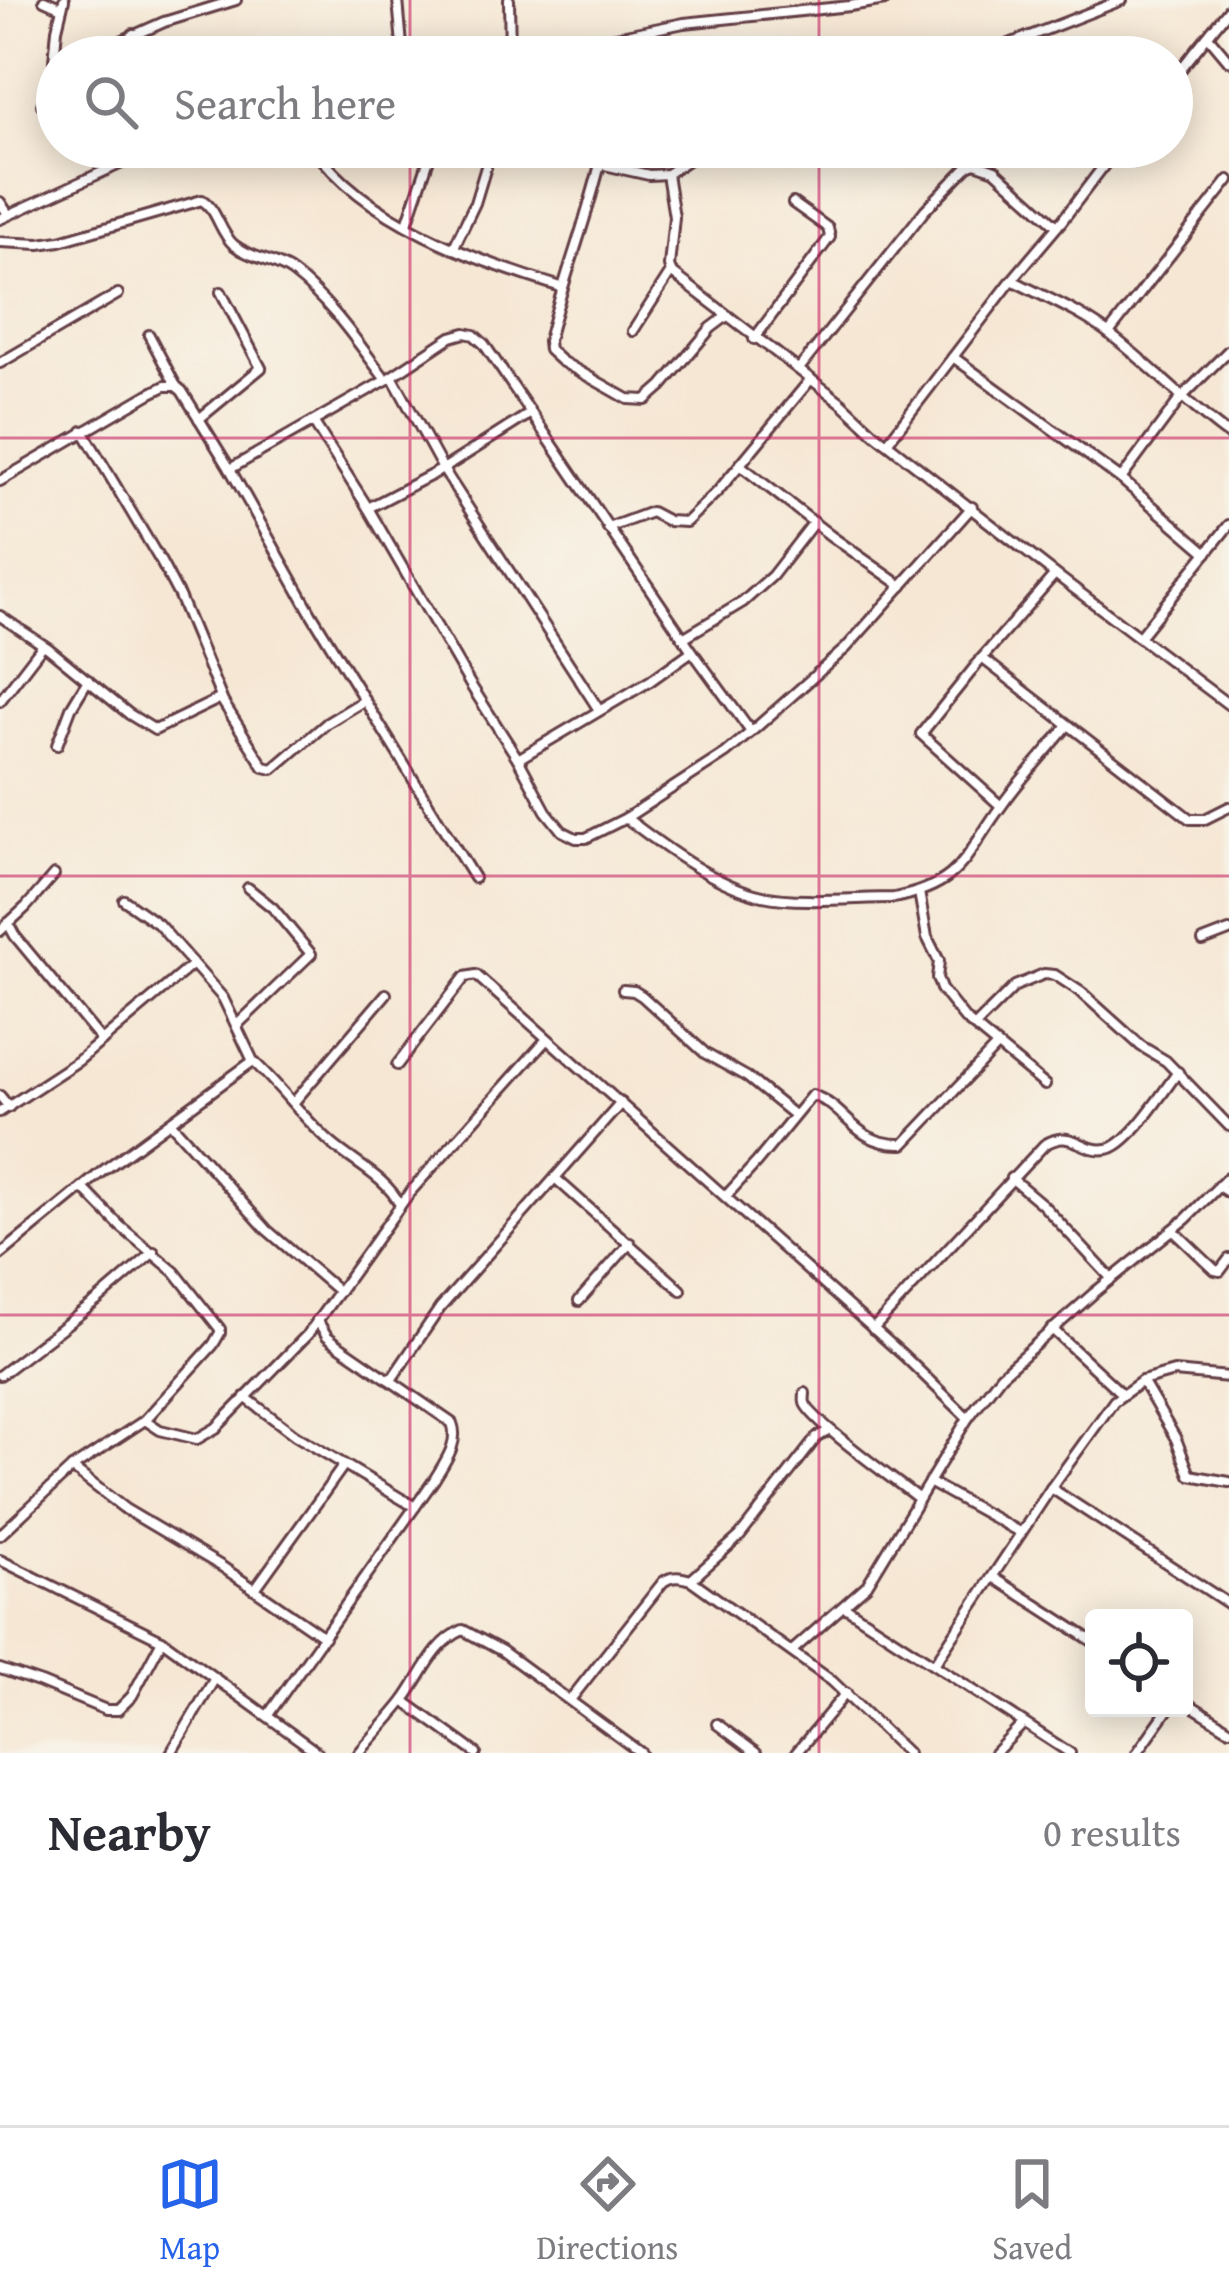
<!DOCTYPE html>
<style>
:root{--surface:#fff;--page:#f7f7f7;--text:#2b2b33;--muted:#7c7c81;--line:#e1e1e2;--accent:#2563eb}
body{margin:0;font-family:"Gentium Book Plus",serif;background:var(--page);color:var(--text)}
.controls{position:absolute;right:36px;bottom:36px;display:grid;overflow:hidden;border-radius:12px;box-shadow:0 6px 30px #0003}
.controls button{width:108px;height:108px;display:grid;place-items:center;padding:0;border:0;border-bottom:3px solid var(--line);background:var(--surface);color:var(--text);font:60px sans-serif}
.list{margin:0;padding:0;list-style:none}
h2{display:flex;justify-content:space-between;align-items:center;height:156px;margin:0;padding:0 48px;font-size:51px}
h2 small{font-size:39px;font-weight:400;color:var(--muted)}
.icon{flex:none;width:66px;height:66px;fill:none;stroke:currentColor;stroke-width:2;stroke-linecap:round;stroke-linejoin:round}
.map{position:relative;flex:none;width:1229px;height:1753px;overflow:hidden}
.search{position:absolute;background:var(--surface);box-shadow:0 6px 30px #0003;left:36px;right:36px;top:36px;height:132px;display:flex;align-items:center;gap:30px;box-sizing:border-box;padding:0 42px;border-radius:66px;color:var(--muted);font-size:45px}
.sheet{height:372px;background:var(--surface)}
nav{display:flex;justify-content:space-around;align-items:center;box-sizing:border-box;height:168px;border-top:3px solid var(--line);background:var(--surface);font-size:33px;color:var(--muted)}
nav a{display:grid;justify-items:center;gap:6px}
nav .on{color:var(--accent)}
.map>svg:first-child{display:block}
.lines{fill:none;stroke-linecap:round;stroke-linejoin:round}
.minor-casing{stroke:#643d44;stroke-width:14}
.minor{stroke:#fff;stroke-width:8}
.grid{fill:none;stroke:#c2185b;stroke-width:3;stroke-opacity:0.55}
</style>
<div class="map">
<svg width="1229" height="1753" viewBox="0 0 1229 1753">
<rect width="100%" height="100%" fill="#f7f3e8"/>
<filter id="ink" filterUnits="userSpaceOnUse"><feTurbulence type="fractalNoise" baseFrequency=".00833" numOctaves="2"/><feDisplacementMap in="SourceGraphic" scale="24" xChannelSelector="R" yChannelSelector="G"/><feConvolveMatrix kernelMatrix="1 2 1 2 8 2 1 2 1" color-interpolation-filters="sRGB"/></filter>
<filter id="wash" filterUnits="userSpaceOnUse"><feTurbulence type="fractalNoise" baseFrequency=".004" numOctaves="4" result="noise"/><feDisplacementMap in="SourceGraphic" scale="48" xChannelSelector="R" yChannelSelector="G"/><feGaussianBlur stdDeviation="2.7" result="paint"/><feColorMatrix in="noise" values="0 0 0 0 0 0 0 0 0 0 0 0 0 0 0 0 0 1.4 0 .05"/><feComposite in="paint" operator="in"/></filter>
<g filter="url(#wash)">
<rect width="100%" height="100%" fill="#f6e7d4"/>
</g>
<g filter="url(#ink)">
<g class="lines">
<defs>
<g id="minor">
<path d="M44 0 62 8"/>
<path d="M398 0 403 57"/>
<path d="M509 0 510 53"/>
<path d="M133 34 144 57"/>
<path d="M1208 36 1229 61"/>
<path d="M611 38 612 57"/>
<path d="M85 57 164 22 236 0"/>
<path d="M487 57 591 42 684 23 850 6 885 0"/>
<path d="M976 57 1122 0"/>
<path d="M57 65 54 61 57 29 64 0"/>
<path d="M1172 80 1229 9"/>
<path d="M42 105 57 70"/>
<path d="M313 147C365 222 477 261 561 287"/>
<path d="M604 147C590 213 564 275 548 341L549 350 561 361 628 399 646 400 662 386 711 328 727 316"/>
<path d="M600 164 649 175 667 174 707 147"/>
<path d="M0 202 8 214"/>
<path d="M0 219 157 147"/>
<path d="M407 224 433 147"/>
<path d="M0 242 39 244 60 241 202 200C218 210 219 232 234 245 251 259 275 259 293 273 330 301 358 343 386 380"/>
<path d="M453 249 475 203 492 147"/>
<path d="M671 272 842 403 874 433 1055 574 1229 705"/>
<path d="M1012 280C1046 298 1082 312 1112 336 1153 367 1187 405 1229 435"/>
<path d="M633 331 671 272 669 266 674 217 667 174"/>
<path d="M1109 333 1229 180"/>
<path d="M149 335 176 386 182 391 230 469 311 613 474 878"/>
<path d="M754 339 830 237 828 228 793 203"/>
<path d="M953 357 1121 479 1207 553"/>
<path d="M0 363 118 294"/>
<path d="M799 369 925 210 968 166 975 163 995 170 1057 226"/>
<path d="M392 376 443 469 599 710"/>
<path d="M199 419 261 368 221 292"/>
<path d="M314 423 368 508 470 684 518 759 546 811 562 831 576 838H586L626 818 726 753 751 732 846 648 972 507"/>
<path d="M83 431 161 562 179 596 223 702 264 767 273 769 327 723 365 700"/>
<path d="M887 443 1012 280 1061 222 1118 147"/>
<path d="M740 465 831 536 902 586"/>
<path d="M230 469 386 380 451 337 465 333 474 335 484 344 531 413"/>
<path d="M1121 479 1181 398 1229 350"/>
<path d="M0 481 149 394 165 386H176"/>
<path d="M368 508 443 469 531 413 692 651 751 732"/>
<path d="M608 528 651 512 668 521 686 522 718 491 811 379"/>
<path d="M0 616 48 648 129 714 155 730 221 698"/>
<path d="M1139 637 1229 525"/>
<path d="M683 638 743 602 772 576 814 522"/>
<path d="M982 658 1190 819H1205L1229 807"/>
<path d="M0 701 43 645"/>
<path d="M57 745 71 708 88 680"/>
<path d="M518 759 650 681 692 651"/>
<path d="M1001 806 921 734 982 658 1055 574"/>
<path d="M626 818C664 847 716 886 763 896 800 904 855 898 894 898 964 884 964 856 1002 805 1022 777 1046 752 1068 725"/>
<path d="M919 892 927 937 939 961 937 978 941 989 965 1019 1045 1085"/>
<path d="M124 900 158 924 223 998 253 1061"/>
<path d="M8 923 15 936 102 1041"/>
<path d="M0 931 26 907 54 875"/>
<path d="M1203 941 1229 931"/>
<path d="M623 990 634 991 642 996 706 1054 747 1077 794 1115"/>
<path d="M237 1025 311 954 273 908 248 888"/>
<path d="M975 1026 1015 986 1044 974 1055 975 1081 992 1141 1046 1166 1061 1229 1126"/>
<path d="M397 1065 465 977 476 975 903 1355 968 1418"/>
<path d="M0 1096 9 1107"/>
<path d="M294 1102 386 994"/>
<path d="M0 1112 78 1061 192 965"/>
<path d="M170 1122 267 1230 338 1291"/>
<path d="M555 1178 681 1290"/>
<path d="M1011 1178 1042 1204 1112 1279"/>
<path d="M1218 1186 1229 1193"/>
<path d="M83 1188 120 1226 175 1272 220 1329V1333L213 1345 145 1420"/>
<path d="M726 1196 757 1162 812 1095C848 1107 854 1146 904 1144L997 1046"/>
<path d="M1173 1230 1215 1270 1220 1271 1229 1259"/>
<path d="M0 1255 104 1170 253 1061C282 1088 303 1118 331 1143 354 1163 387 1178 400 1205"/>
<path d="M579 1301 630 1243"/>
<path d="M873 1329 1044 1145C1074 1127 1081 1153 1107 1149 1129 1146 1164 1090 1178 1072"/>
<path d="M1052 1329 1122 1394"/>
<path d="M0 1375 98 1300 154 1252"/>
<path d="M391 1380 440 1308 621 1103"/>
<path d="M1142 1381 1176 1439 1190 1475 1229 1482"/>
<path d="M805 1393C805 1396 804 1400 805 1403 810 1420 899 1483 919 1499"/>
<path d="M245 1397 295 1435 415 1507"/>
<path d="M72 1468 125 1509 221 1566 324 1637"/>
<path d="M929 1482 1021 1533"/>
<path d="M1051 1488 1229 1604"/>
<path d="M0 1535 72 1468 145 1420 160 1430 197 1439 216 1428 308 1334 410 1192 547 1039"/>
<path d="M0 1560 162 1640 318 1753"/>
<path d="M993 1577 1094 1642"/>
<path d="M691 1580 740 1536 817 1437 828 1431"/>
<path d="M255 1589 344 1465"/>
<path d="M845 1607 1070 1753"/>
<path d="M792 1651 867 1585 968 1418 1001 1375 1094 1293 1186 1219 1229 1176"/>
<path d="M935 1663 1051 1488 1114 1401 1142 1381 1174 1372 1229 1377"/>
<path d="M0 1669 41 1683 106 1710H118L132 1696 162 1640"/>
<path d="M570 1700 663 1582C672 1575 681 1577 691 1580L832 1681 907 1753"/>
<path d="M404 1701 476 1753"/>
<path d="M1184 1701 1229 1729"/>
<path d="M268 1715 434 1480C444 1463 460 1443 452 1423L337 1344 327 1336 317 1320"/>
<path d="M717 1724 756 1753"/>
<path d="M171 1753 215 1678"/>
<path d="M359 1753C373 1736 389 1720 403 1702 422 1677 433 1643 463 1630L502 1651 641 1753"/>
<path d="M796 1753 846 1693"/>
<path d="M995 1753 1023 1724"/>
<path d="M1137 1753 1169 1708"/>
</g>
</defs>
<!-- minor casing -->
<use href="#minor" class="minor-casing"/>
<!-- minor -->
<use href="#minor" class="minor"/>
</g>
</g>
<!-- grid -->
<path class="grid" d="M410 0V57M819 0V57M410 147V1753M819 147V1753M0 438H1229M0 876H1229M0 1315H1229"/>
</svg>
<div class="controls">
<button><svg class="icon" aria-label="locate" viewBox="0 0 24 24"><circle cx="12" cy="12" r="6"/><path d="M12 2v4M12 18v4M2 12h4M18 12h4"/></svg></button>
</div>
<div class="search"><svg class="icon" aria-label="search" viewBox="0 0 24 24"><circle cx="10" cy="10" r="6"/><path d="M15 15l6 6"/></svg>Search here</div>
</div>
<section class="sheet">
<h2>Nearby<small>0 results</small></h2>
<ul class="list">
</ul>
</section>
<nav>
<a class="on"><svg class="icon" aria-label="map" viewBox="0 0 24 24"><path d="M3 6l6-2 6 2 6-2v14l-6 2-6-2-6 2zM9 4v14M15 6v14"/></svg>Map</a>
<a><svg class="icon" aria-label="directions" viewBox="0 0 24 24"><path d="M12 3l9 9-9 9-9-9zM9 14v-3h6M13 9l2 2-2 2"/></svg>Directions</a>
<a><svg class="icon" aria-label="saved" viewBox="0 0 24 24"><path d="M7 4h10v16l-5-4-5 4z"/></svg>Saved</a>
</nav>
